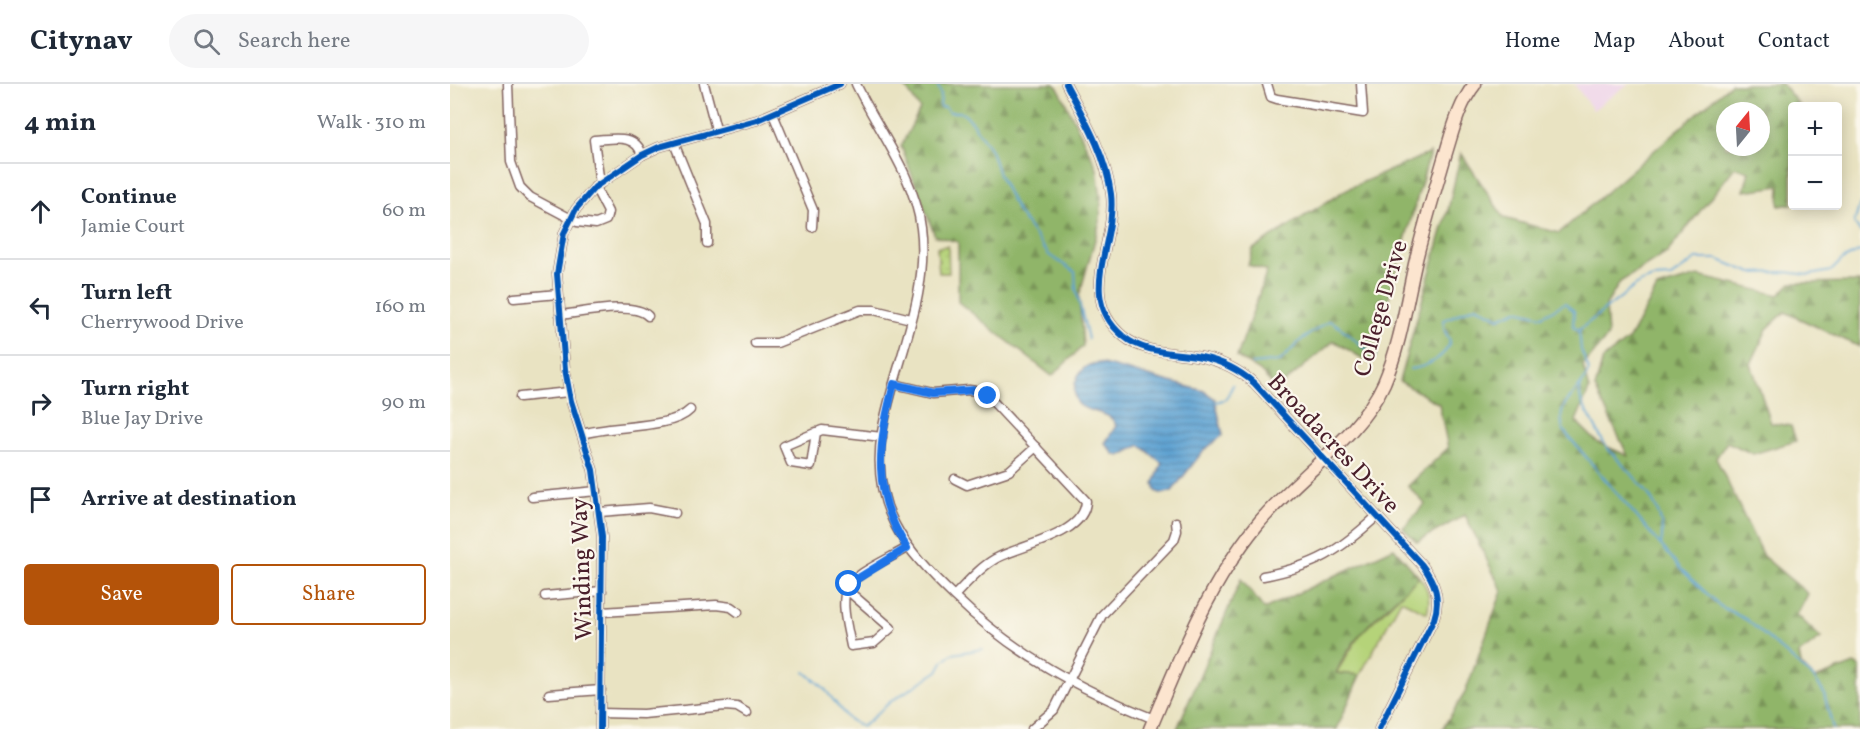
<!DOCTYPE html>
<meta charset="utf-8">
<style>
:root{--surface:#fff;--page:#f6f6f7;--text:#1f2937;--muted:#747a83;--line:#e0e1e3;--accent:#b45309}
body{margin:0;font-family:Vollkorn,serif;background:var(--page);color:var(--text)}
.controls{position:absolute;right:18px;top:18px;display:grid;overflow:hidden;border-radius:6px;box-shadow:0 3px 15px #0003}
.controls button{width:54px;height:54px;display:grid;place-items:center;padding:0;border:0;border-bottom:2px solid var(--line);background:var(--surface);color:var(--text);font:30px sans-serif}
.compass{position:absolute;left:1266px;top:18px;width:54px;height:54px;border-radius:50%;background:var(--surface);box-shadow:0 3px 15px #0003;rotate:18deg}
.stop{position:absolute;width:18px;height:18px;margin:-14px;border:4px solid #1a73e8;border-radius:50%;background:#fff}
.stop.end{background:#1a73e8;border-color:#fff;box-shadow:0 2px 6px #0008}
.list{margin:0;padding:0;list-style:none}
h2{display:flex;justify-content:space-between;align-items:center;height:78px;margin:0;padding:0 24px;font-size:26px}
h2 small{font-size:20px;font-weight:400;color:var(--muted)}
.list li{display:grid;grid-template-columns:39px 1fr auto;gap:18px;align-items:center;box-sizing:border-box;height:96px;padding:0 24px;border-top:2px solid var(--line)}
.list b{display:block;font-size:22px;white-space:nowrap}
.list p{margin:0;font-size:20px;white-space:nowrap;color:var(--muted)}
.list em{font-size:20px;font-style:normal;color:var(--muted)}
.actions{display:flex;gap:12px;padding:18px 24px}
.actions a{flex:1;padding:14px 0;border:2px solid var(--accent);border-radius:6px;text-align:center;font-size:21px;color:var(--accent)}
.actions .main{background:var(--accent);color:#fff}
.icon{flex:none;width:33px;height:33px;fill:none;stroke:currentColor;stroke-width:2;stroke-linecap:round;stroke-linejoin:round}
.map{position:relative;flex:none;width:1410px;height:645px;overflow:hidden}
header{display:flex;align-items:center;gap:36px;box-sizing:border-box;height:84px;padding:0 30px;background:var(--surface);border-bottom:2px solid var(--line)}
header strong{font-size:28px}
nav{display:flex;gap:33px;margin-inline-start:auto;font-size:21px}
.search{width:420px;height:54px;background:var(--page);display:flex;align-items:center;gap:15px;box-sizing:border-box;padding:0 21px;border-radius:33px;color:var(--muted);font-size:22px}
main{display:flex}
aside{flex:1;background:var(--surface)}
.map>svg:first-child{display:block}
.built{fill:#edd1e9}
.grass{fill:#b5d379;stroke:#807952;stroke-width:1.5}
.forest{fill:url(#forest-firs);stroke:#6d6a4a;stroke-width:1.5;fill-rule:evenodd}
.park{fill:url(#park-dots);stroke:#807952;stroke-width:1.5}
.water{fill:url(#water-rules);stroke:#54607e;stroke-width:1.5}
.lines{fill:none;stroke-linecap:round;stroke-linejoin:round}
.stream{stroke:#5da2d2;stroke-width:2}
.street-casing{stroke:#826460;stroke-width:11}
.secondary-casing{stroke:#826460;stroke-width:15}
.street{stroke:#fff;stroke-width:8}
.secondary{stroke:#fce5cf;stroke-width:12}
.cycleway-casing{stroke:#fbf7ec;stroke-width:10}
.cycleway{stroke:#0057b8;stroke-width:6}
.route{stroke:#1a73e8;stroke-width:8}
.labels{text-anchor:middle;stroke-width:4.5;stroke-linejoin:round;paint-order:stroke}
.street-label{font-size:24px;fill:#4a1f2b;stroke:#fbf7ec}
</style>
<header>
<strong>Citynav</strong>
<div class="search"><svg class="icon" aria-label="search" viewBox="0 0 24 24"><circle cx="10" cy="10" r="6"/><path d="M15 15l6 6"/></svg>Search here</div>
<nav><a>Home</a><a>Map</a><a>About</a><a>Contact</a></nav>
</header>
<main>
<aside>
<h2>4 min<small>Walk · 310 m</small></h2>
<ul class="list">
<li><svg class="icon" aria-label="ahead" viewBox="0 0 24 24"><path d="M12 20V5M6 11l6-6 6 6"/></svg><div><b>Continue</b><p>Jamie Court</p></div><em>60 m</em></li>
<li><svg class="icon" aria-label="left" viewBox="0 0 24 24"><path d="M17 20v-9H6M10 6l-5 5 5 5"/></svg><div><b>Turn left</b><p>Cherrywood Drive</p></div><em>160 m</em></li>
<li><svg class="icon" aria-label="right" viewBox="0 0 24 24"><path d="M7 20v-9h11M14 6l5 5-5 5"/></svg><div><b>Turn right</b><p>Blue Jay Drive</p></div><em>90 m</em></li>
<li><svg class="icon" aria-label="arrive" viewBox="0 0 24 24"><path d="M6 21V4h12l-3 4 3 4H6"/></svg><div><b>Arrive at destination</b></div></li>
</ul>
<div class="actions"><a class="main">Save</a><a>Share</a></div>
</aside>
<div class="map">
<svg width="1410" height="645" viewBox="0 0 1410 645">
<defs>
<pattern id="forest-firs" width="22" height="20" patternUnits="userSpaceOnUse" patternTransform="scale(1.5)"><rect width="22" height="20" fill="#90b569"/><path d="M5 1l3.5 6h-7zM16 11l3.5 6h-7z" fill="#789357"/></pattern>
<pattern id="park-dots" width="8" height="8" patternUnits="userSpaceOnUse" patternTransform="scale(1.5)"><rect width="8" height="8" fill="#b5d379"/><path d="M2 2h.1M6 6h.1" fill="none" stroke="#9db569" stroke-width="1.8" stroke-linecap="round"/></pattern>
<pattern id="water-rules" width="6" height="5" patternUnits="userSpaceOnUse" patternTransform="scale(1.5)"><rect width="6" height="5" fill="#5da2d2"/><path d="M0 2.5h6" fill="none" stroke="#4f83ab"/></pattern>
</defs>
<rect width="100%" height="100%" fill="#fbf7ec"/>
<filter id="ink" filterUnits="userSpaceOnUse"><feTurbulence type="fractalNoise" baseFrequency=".0167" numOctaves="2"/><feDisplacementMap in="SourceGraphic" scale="12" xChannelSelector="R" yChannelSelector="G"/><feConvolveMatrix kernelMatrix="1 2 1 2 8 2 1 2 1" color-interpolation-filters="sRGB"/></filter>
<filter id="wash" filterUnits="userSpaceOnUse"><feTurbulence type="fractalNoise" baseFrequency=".008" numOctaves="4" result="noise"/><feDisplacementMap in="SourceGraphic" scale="24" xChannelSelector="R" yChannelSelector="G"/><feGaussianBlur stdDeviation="1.35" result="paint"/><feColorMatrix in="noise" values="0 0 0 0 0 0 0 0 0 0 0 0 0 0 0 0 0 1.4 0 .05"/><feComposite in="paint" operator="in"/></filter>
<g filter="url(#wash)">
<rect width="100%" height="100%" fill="#e9e3c2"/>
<!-- built -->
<path class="built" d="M1124 0H1178L1143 26Z"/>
<!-- grass -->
<path class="grass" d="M969 493C979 504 981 515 977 529L951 516 910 591 886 589 911 549Z"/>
<!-- forest -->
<g class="forest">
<path d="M427 0H605L610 7 647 84 651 114 650 138 629 212 633 262 602 292 508 218V158L485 152 451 62 470 25 454 1Z"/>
<path d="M1281 0H1332L1350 22H1342V120L1329 122 1330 102 1294 107 1299 87 1285 83 1217 169 1170 198 1156 221 1158 252 1133 282 1139 306 1126 337 1147 358 1178 372 1145 304 1153 275 1179 255 1207 204 1248 192 1329 211 1341 199 1410 198V263L1335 228 1317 245 1301 280 1321 339 1341 342 1346 357 1303 370 1277 358 1266 374 1313 472 1358 510 1347 531 1371 554 1349 570 1351 581 1365 595 1404 580 1410 583V645H992L1015 609 1052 507 1015 431 967 458 953 444 975 420 958 402 998 364 989 320 949 297 998 126 1011 69 1054 134 1109 149ZM1275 27H1311V63H1275Z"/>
<path d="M980 69 920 279 884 257 827 305 810 287 787 273 817 187 798 181 803 165 897 105Z"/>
<path d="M944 464 969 493C939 522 903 549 886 589L910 591 887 645H727L791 495 814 525Z"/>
</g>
<!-- park -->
<path class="park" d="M498 162 499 189H489L487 163Z"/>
<!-- water -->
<path class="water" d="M649 279 754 307 765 315 773 351 753 367 722 407 712 410 706 407 704 399 712 379 690 361 670 372 664 370 655 359 666 342C661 326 641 331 628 320 619 303 628 280 649 279Z"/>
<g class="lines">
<!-- stream -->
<g class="stream">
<path d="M487 0 491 10 490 23H495L499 28H510L518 33 541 66 549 91 567 127 599 171 625 188 626 205 638 255"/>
<path d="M1410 120 1404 139 1410 148"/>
<path d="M1129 246 1131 266 1139 286C1132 310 1102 318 1114 347L1231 485 1270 522 1297 536 1364 594 1374 609 1383 645"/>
<path d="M1129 246 1189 199 1203 194 1221 193 1246 175H1267L1302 189 1336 188 1359 191 1381 187 1392 176 1410 167"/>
<path d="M802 280 830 277 851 256 879 237C888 238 913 265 926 272"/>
<path d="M960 285C974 284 997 273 1000 257L994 245V236L1026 222 1049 234 1067 226 1092 232 1115 219 1124 227 1123 243 1129 246"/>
<path d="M1131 301C1127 313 1133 321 1139 331 1146 343 1151 357 1160 367 1183 393 1219 421 1211 460"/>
<path d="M766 318 776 315 783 301"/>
<path d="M355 588 374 604 398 635 412 643 440 618 488 587 494 576 502 570 533 565"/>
</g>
</g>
</g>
<g filter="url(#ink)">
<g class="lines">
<defs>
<g id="street">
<path d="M58 0 61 78 70 103 80 113 127 138 146 140 156 136 158 128 145 103"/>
<path d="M254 0 267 49"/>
<path d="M406 0C428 46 465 93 471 144 480 213 444 280 432 348 420 423 454 465 505 513 564 570 629 605 704 635"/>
<path d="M616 0C634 34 656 71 661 110 667 160 625 212 673 252 694 270 726 268 751 273 771 277 789 286 804 299L972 481C985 498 991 514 984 535L929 645"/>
<path d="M817 0 821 13 827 15 913 29 911 0"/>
<path d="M323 30 363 126 362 143"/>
<path d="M224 59 257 140V159"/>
<path d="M150 100 144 56C163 55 186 49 192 71"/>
<path d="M64 214 108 210"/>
<path d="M110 231C131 229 183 217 198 232"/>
<path d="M305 259H327L410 226H424L461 235"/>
<path d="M444 300 483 309 519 306 534 308 636 417C635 452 569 461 545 475 529 484 517 499 504 512"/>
<path d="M70 313 119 308"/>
<path d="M366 348 361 382 341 379 334 362 372 346 432 353"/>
<path d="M132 350C161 341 222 345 240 326"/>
<path d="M505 395 517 401 559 387 586 363"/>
<path d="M82 413 147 407"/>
<path d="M150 428 199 424 225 429"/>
<path d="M813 492C866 482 889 467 927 432"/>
<path d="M396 505 441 544 424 559 401 562C398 546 391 522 396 506 400 491 443 473 457 464"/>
<path d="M95 512 152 507"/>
<path d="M152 528 266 521 281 523 288 528"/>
<path d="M99 610 151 606"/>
<path d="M150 629 193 630 275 622 287 623 297 629"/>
<path d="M150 645 152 453 143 386 121 317 115 285 107 190 114 149 126 125 145 103 192 71 209 63 307 36 390 0"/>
<path d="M582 645 604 626 652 531 724 456 727 447 726 438"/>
</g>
<path id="secondary" d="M700 645C730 574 758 501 807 441 845 394 910 353 934 299 950 262 956 220 965 180 973 145 984 110 994 75 1002 50 1008 21 1025 0"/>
</defs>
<!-- street casing -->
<use href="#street" class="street-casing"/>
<!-- secondary casing -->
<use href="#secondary" class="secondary-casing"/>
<!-- street -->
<use href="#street" class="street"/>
<!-- secondary -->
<use href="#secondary" class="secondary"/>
<defs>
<g id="cycleway">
<path d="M616 0C634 34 656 71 661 110 667 160 625 212 673 252 694 270 726 268 751 273 771 277 789 286 804 299L972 481C985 498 991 514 984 535L929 645"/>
<path d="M150 645 152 453 143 386 121 317 115 285 107 190 114 149 126 125 145 103 192 71 209 63 307 36 390 0"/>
</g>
</defs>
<!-- cycleway casing -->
<use href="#cycleway" class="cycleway-casing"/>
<!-- cycleway -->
<use href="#cycleway" class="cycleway"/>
</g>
</g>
<g class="lines" filter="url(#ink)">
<!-- route -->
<path class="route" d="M399 500 457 464C421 408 428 361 444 300L483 309 525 306 538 312"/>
</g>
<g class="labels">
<!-- street labels -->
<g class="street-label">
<text transform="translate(930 224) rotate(-74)" y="8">College Drive</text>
<text transform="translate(884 359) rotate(47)" y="8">Broadacres Drive</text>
<text transform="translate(131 485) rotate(-92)" y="8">Winding Way</text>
</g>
</g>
</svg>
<div class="controls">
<button>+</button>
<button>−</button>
</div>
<svg class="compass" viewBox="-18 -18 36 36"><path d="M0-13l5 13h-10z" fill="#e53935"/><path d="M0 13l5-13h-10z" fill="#747a83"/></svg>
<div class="stop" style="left:399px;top:500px"></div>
<div class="stop end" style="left:538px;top:312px"></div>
</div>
</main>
